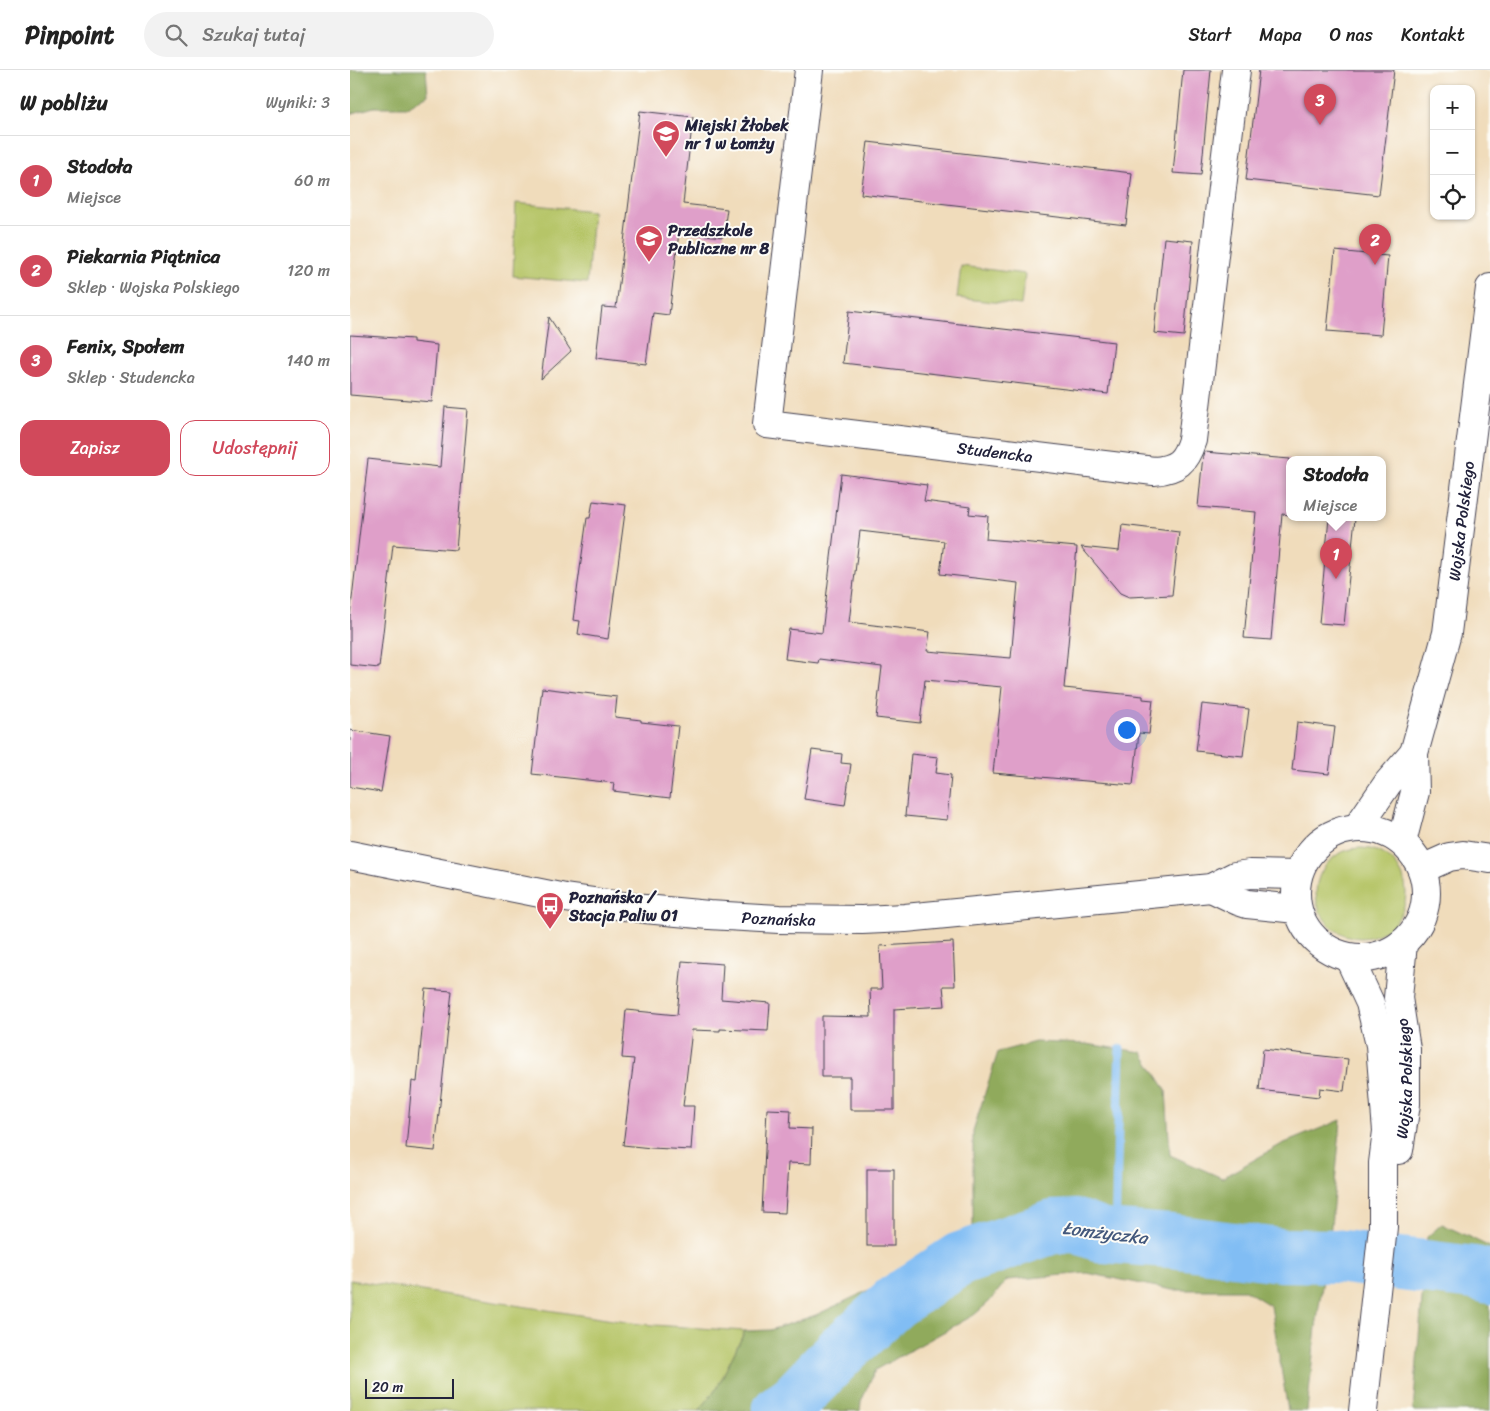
<!DOCTYPE html>
<html lang="pl">
<meta charset="utf-8">
<style>
:root{--surface:#fff;--page:#f2f2f2;--text:#222;--muted:#767676;--line:#e0e0e0;--accent:#d1495b}
body{margin:0;font-family:Sriracha,sans-serif;background:var(--page);color:var(--text)}
.controls{position:absolute;right:15px;top:15px;display:grid;overflow:hidden;border-radius:10px;box-shadow:0 1px 4px #0004}
.controls button{width:45px;height:45px;display:grid;place-items:center;padding:0;border:0;border-bottom:1px solid var(--line);background:var(--surface);color:var(--text);font:25px sans-serif}
.scale{position:absolute;left:15px;bottom:12px;width:89px;box-sizing:border-box;padding-left:5px;border:2px solid #22223b;border-top:0;font-size:14px;line-height:18px;white-space:nowrap;color:#22223b;-webkit-text-stroke:4px #fdfcf7;paint-order:stroke}
.you{position:absolute;left:776px;top:659px;width:18px;height:18px;margin:-12px;border:4px solid #fff;border-radius:50%;background:#1a73e8;box-shadow:0 0 0 8px #1a73e833}
.badge{display:grid;place-items:center;width:32px;height:32px;border-radius:50%;background:var(--accent);color:#fff;font-size:16px;font-weight:700}
.pin{position:absolute;translate:-50% -41px;filter:drop-shadow(0 1px 2px #0008)}
.pin::after{content:'';position:absolute;top:26px;width:18px;height:15px;background:inherit;clip-path:polygon(0 0,100% 0,50% 100%)}
.popup{position:absolute;left:936px;top:386px;width:100px;height:65px;box-sizing:border-box;display:grid;place-content:center;border-radius:10px;background:var(--surface);filter:drop-shadow(0 1px 4px #0005);font-size:16px;white-space:nowrap;color:var(--muted)}
.popup b{font-size:19px;color:var(--text)}
.popup::after{content:'';position:absolute;left:50%;top:100%;margin-left:-10px;border:10px solid transparent;border-top-color:var(--surface)}
.list{margin:0;padding:0;list-style:none}
h2{display:flex;justify-content:space-between;align-items:center;height:65px;margin:0;padding:0 20px;font-size:21px}
h2 small{font-size:16px;font-weight:400;color:var(--muted)}
.list li{display:grid;grid-template-columns:32px 1fr auto;gap:15px;align-items:center;box-sizing:border-box;height:90px;padding:0 20px;border-top:1px solid var(--line)}
.list b{display:block;font-size:19px;white-space:nowrap}
.list p{margin:0;font-size:16px;white-space:nowrap;color:var(--muted)}
.list em{font-size:16px;font-style:normal;color:var(--muted)}
.actions{display:flex;gap:10px;padding:15px 20px}
.actions a{flex:1;padding:11px 0;border:1px solid var(--accent);border-radius:15px;text-align:center;font-size:18px;color:var(--accent)}
.actions .main{background:var(--accent);color:#fff}
.icon{flex:none;width:28px;height:28px;fill:none;stroke:currentColor;stroke-width:2;stroke-linecap:round;stroke-linejoin:round}
.map{position:relative;flex:none;width:1140px;height:1341px;overflow:hidden}
header{display:flex;align-items:center;gap:30px;box-sizing:border-box;height:70px;padding:0 25px;background:var(--surface);border-bottom:1px solid var(--line)}
header strong{font-size:24px}
nav{display:flex;gap:28px;margin-inline-start:auto;font-size:18px}
.search{width:350px;height:45px;background:var(--page);display:flex;align-items:center;gap:12px;box-sizing:border-box;padding:0 18px;border-radius:28px;color:var(--muted);font-size:19px}
main{display:flex}
aside{flex:1;background:var(--surface)}
.map>svg:first-child{display:block}
.green{fill:#b6c568;stroke:#6c7452}
.forest{fill:#90aa5c;stroke:#59664c}
.lines{fill:none;stroke-linecap:round;stroke-linejoin:round}
.stream{stroke:#81bdf4;stroke-width:9}
.river{stroke:#81bdf4;stroke-width:54}
.building{fill:#df9fc9;fill-rule:evenodd}
.street-casing{stroke:#413e4e;stroke-width:30}
.secondary-casing{stroke:#413e4e;stroke-width:30}
.street{stroke:#fff;stroke-width:28}
.secondary{stroke:#fff;stroke-width:28}
.labels{text-anchor:middle;stroke-width:4;stroke-linejoin:round;paint-order:stroke}
.poi-label{font-size:16px;font-weight:bold;fill:#22223b;stroke:#fdfcf7;text-anchor:start}
.street-label{font-size:16px;fill:#22223b;stroke:#fdfcf7}
.water-label{font-size:18px;font-style:italic;fill:#43587c;stroke:#fdfcf7}
</style>
<header>
<strong>Pinpoint</strong>
<div class="search"><svg class="icon" aria-label="search" viewBox="0 0 24 24"><circle cx="10" cy="10" r="6"/><path d="M15 15l6 6"/></svg>Szukaj tutaj</div>
<nav><a>Start</a><a>Mapa</a><a>O nas</a><a>Kontakt</a></nav>
</header>
<main>
<aside>
<h2>W pobliżu<small>Wyniki: 3</small></h2>
<ul class="list">
<li><span class="badge">1</span><div><b>Stodoła</b><p>Miejsce</p></div><em>60 m</em></li>
<li><span class="badge">2</span><div><b>Piekarnia Piątnica</b><p>Sklep · Wojska Polskiego</p></div><em>120 m</em></li>
<li><span class="badge">3</span><div><b>Fenix, Społem</b><p>Sklep · Studencka</p></div><em>140 m</em></li>
</ul>
<div class="actions"><a class="main">Zapisz</a><a>Udostępnij</a></div>
</aside>
<div class="map">
<svg width="1140" height="1341" viewBox="0 0 1140 1341">
<rect width="100%" height="100%" fill="#fdfcf7"/>
<filter id="ink" filterUnits="userSpaceOnUse"><feTurbulence type="fractalNoise" baseFrequency=".02" numOctaves="2"/><feDisplacementMap in="SourceGraphic" scale="10" xChannelSelector="R" yChannelSelector="G"/><feConvolveMatrix kernelMatrix="1 2 1 2 8 2 1 2 1" color-interpolation-filters="sRGB"/></filter>
<filter id="wash" filterUnits="userSpaceOnUse"><feTurbulence type="fractalNoise" baseFrequency=".0096" numOctaves="4" result="noise"/><feDisplacementMap in="SourceGraphic" scale="20" xChannelSelector="R" yChannelSelector="G"/><feGaussianBlur stdDeviation="1.12" result="paint"/><feColorMatrix in="noise" values="0 0 0 0 0 0 0 0 0 0 0 0 0 0 0 0 0 1.4 0 .05"/><feComposite in="paint" operator="in"/></filter>
<g filter="url(#wash)">
<rect width="100%" height="100%" fill="#f0dcbb"/>
<!-- green -->
<g class="green">
<path d="M166 133 243 141 237 213 163 206Z"/>
<path d="M611 196 675 204 671 235 607 228Z"/>
<circle cx="1011" cy="823" r="45"/>
<path d="M0 1210 289 1254 395 1261 367 1318 349 1341H0Z"/>
</g>
<!-- forest -->
<g class="forest">
<path d="M0 0H76L78 25 57 37H24L0 44Z"/>
<path d="M685 972 736 974 792 982 816 1020 820 1085 872 1108 932 1074 991 1050 981 1156 966 1257 957 1341H938L921 1236 895 1220H822L737 1203 657 1210 639 1232 624 1245 525 1300 511 1332 510 1341H349L367 1318 395 1261 420 1260 466 1245 523 1218 623 1167V1061L648 982Z"/>
<path d="M1092 1154 1140 1177V1341H1063L1077 1167Z"/>
</g>
<g class="lines">
<!-- stream -->
<path class="stream" d="M765 1167 770 979"/>
<!-- river -->
<path class="river" d="M429 1341 445 1329 493 1279 545 1232 610 1189 703 1157 726 1156 753 1166 821 1171 930 1185 985 1186 1124 1203 1140 1207"/>
</g>
<g id="blocks">
<!-- building -->
<g class="building">
<path d="M833 0H861L851 105 823 103Z"/>
<path d="M909 0H1044L1029 125 896 110Z"/>
<path d="M290 41 343 47 333 134 377 139 373 167 329 162 319 245 303 243 296 294 246 288 252 237 266 238Z"/>
<path d="M518 72 782 103 776 155 511 124Z"/>
<path d="M814 168 843 171 834 266 804 263Z"/>
<path d="M985 181 1038 186 1031 265 977 261Z"/>
<path d="M499 241 764 272 758 324 493 293Z"/>
<path d="M199 247 221 281 191 309Z"/>
<path d="M0 265 63 269V272L87 275 82 332 0 325Z"/>
<path d="M95 337 118 339 106 480 43 475 29 598 0 595V546L18 389 90 397Z"/>
<path d="M854 382 940 389V445L932 444 921 570 894 568 906 442 848 437 853 385Z"/>
<path d="M491 404 577 415 574 431 620 437 619 444 638 446 636 469 727 477 714 618 793 626V629L803 630 799 664 789 663 783 715 643 703 652 617 575 610 570 653 526 648 532 597 469 589 468 593 435 589 439 559 472 563ZM510 461 594 471 590 504 668 513 661 588 577 581 580 562 499 552Z"/>
<path d="M243 431 276 435 258 569 228 564 230 551 223 550 237 448H240Z"/>
<path d="M979 448H1005L994 555 969 553Z"/>
<path d="M772 455 829 462 822 525 779 527 770 523 731 477 769 481Z"/>
<path d="M192 618 267 627 265 647 291 650V652L328 656 320 728 263 721 264 713 182 704Z"/>
<path d="M852 634 899 639 893 686 846 681Z"/>
<path d="M947 652 985 657 979 704 942 700Z"/>
<path d="M0 660 40 666 31 722 0 717Z"/>
<path d="M462 680 492 684 491 693 501 694 495 735 454 729Z"/>
<path d="M561 684 588 687 586 703 601 705 597 750 555 746Z"/>
<path d="M603 872 605 916H593L595 936 544 939V1040H500V1007H472V946L521 947 520 919H532L530 876Z"/>
<path d="M332 891 373 894 371 929 420 933 418 961 370 959V961L342 960 333 1036H344L341 1080 301 1078 273 1075 284 989 272 988 276 940 327 945Z"/>
<path d="M76 919 102 921 85 1081 56 1078 62 1011 67 1012Z"/>
<path d="M913 979 998 989 994 1021 970 1018 969 1027 909 1020Z"/>
<path d="M417 1039 441 1040 440 1058 462 1059 461 1094 438 1093 435 1143 412 1142Z"/>
<rect x="517" y="1099" width="27" height="77"/>
</g>
</g>
</g>
<g filter="url(#ink)">
<use href="#blocks" fill-opacity="0" stroke="#413e4e" stroke-width="1"/>
<g class="lines">
<defs>
<g id="street">
<path id="s1" d="M459 0 417 354 804 401C827 399 835 392 842 370L886 0"/>
</g>
<g id="secondary">
<circle cx="1011" cy="823" r="65"/>
<path d="M1007 758 1038 713 1064 683"/>
<path id="s2" d="M1052 772 1065 722 1064 683 1097 563 1140 218"/>
<path id="s3" d="M0 785 215 828 295 839 359 845 429 849 512 850 555 848 861 818 885 806 900 804 947 805"/>
<path d="M1072 799 1099 787 1113 785 1140 789"/>
<path d="M861 818 888 831 897 834 946 839"/>
<path d="M999 888 1020 933 1030 975 1037 1061 1033 1093V1157L1013 1341"/>
<path id="s4" d="M1049 1080 1056 1034V979L1048 928 1053 873"/>
</g>
</defs>
<!-- street casing -->
<use href="#street" class="street-casing"/>
<!-- secondary casing -->
<use href="#secondary" class="secondary-casing"/>
<!-- street -->
<use href="#street" class="street"/>
<!-- secondary -->
<use href="#secondary" class="secondary"/>
</g>
</g>
<!-- icons -->
<defs>
<symbol id="school-pin" viewBox="-11 -11 22 30"><path d="M0 17L-7.5 6A9.5 9.5 0 1 1 7.5 6Z" fill="#d1495b" stroke="#fdfcf7"/><path d="M0-5L7-2L0 1L-7-2ZM-4 1L0 2.5L4 1V4Q0 6-4 4Z" fill="#fff"/></symbol>
<symbol id="bus-pin" viewBox="-11 -11 22 30"><path d="M0 17L-7.5 6A9.5 9.5 0 1 1 7.5 6Z" fill="#d1495b" stroke="#fdfcf7"/><path d="M-5-6H5V4H4V6H2V4H-2V6H-4V4H-5ZM-3.5-4V0h7V-4ZM-3.5 1.2v1.5H-2V1.2ZM2 1.2v1.5H3.5V1.2Z" fill="#fff"/></symbol>
</defs>
<g fill-rule="evenodd">
<use href="#school-pin" x="300" y="48" width="32" height="43"/>
<use href="#school-pin" x="283" y="153" width="32" height="43"/>
<use href="#bus-pin" x="184" y="820" width="32" height="43"/>
</g>
<g class="labels">
<!-- poi labels -->
<g class="poi-label">
<text x="335" y="61">Miejski Żłobek<tspan x="335" dy="18">nr 1 w Łomży</tspan></text>
<text x="318" y="166">Przedszkole<tspan x="318" dy="18">Publiczne nr 8</tspan></text>
<text x="219" y="833">Poznańska /<tspan x="219" dy="18">Stacja Paliw 01</tspan></text>
</g>
<!-- street labels -->
<g class="street-label">
<text dy="6" stroke="none"><textPath href="#s1" startOffset="586">Studencka</textPath></text>
<text dy="6" stroke="none"><textPath href="#s2" startOffset="328">Wojska Polskiego</textPath></text>
<text dy="6" stroke="none"><textPath href="#s3" startOffset="434">Poznańska</textPath></text>
<text dy="6" stroke="none"><textPath href="#s4" startOffset="72">Wojska Polskiego</textPath></text>
</g>
<!-- water labels -->
<g class="water-label">
<text transform="translate(755 1163) rotate(7)" y="6">Łomżyczka</text>
</g>
</g>
</svg>
<div class="controls">
<button>+</button>
<button>−</button>
<button><svg class="icon" aria-label="locate" viewBox="0 0 24 24"><circle cx="12" cy="12" r="6"/><path d="M12 2v4M12 18v4M2 12h4M18 12h4"/></svg></button>
</div>
<div class="scale">20 m</div>
<div class="you"></div>
<div class="pin badge" style="left:986px;top:509px">1</div>
<div class="popup"><b>Stodoła</b>Miejsce</div>
<div class="pin badge" style="left:1025px;top:195px">2</div>
<div class="pin badge" style="left:970px;top:55px">3</div>
</div>
</main>
